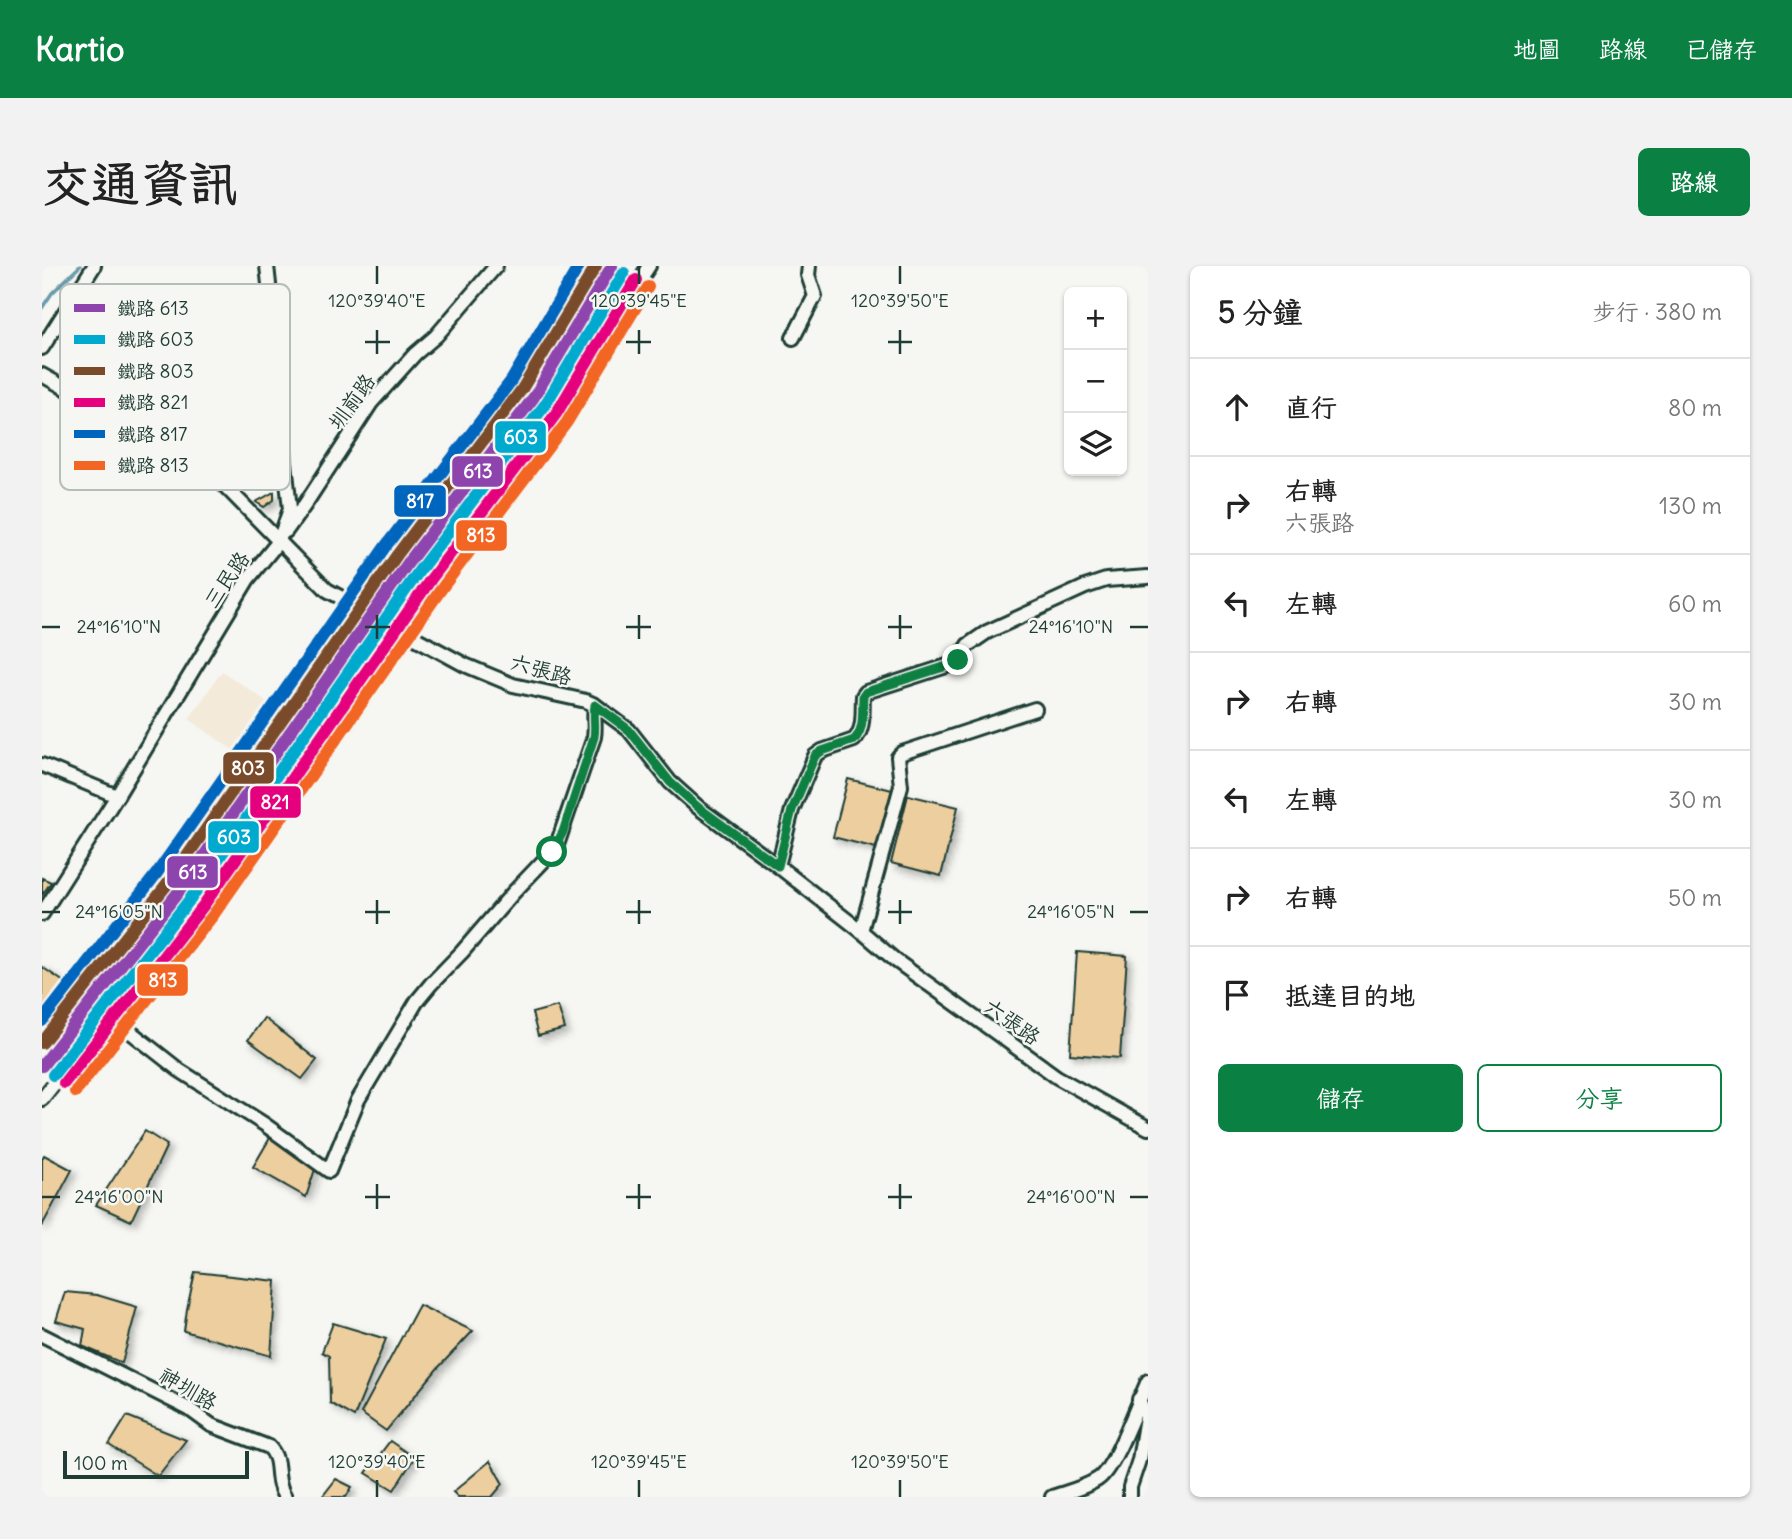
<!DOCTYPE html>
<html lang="zh-TW">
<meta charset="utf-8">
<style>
:root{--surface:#fff;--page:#f2f2f2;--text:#222;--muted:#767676;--line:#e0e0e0;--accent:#0b8043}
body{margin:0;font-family:Delius,"LXGW WenKai TC",sans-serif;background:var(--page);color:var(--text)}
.controls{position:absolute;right:21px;top:21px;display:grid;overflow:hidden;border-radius:10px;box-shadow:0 2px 5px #0004}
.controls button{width:63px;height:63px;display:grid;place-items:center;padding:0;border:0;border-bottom:2px solid var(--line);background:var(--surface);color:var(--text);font:35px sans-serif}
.scale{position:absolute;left:21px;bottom:18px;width:186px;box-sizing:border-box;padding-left:7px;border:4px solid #1f3d34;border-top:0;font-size:19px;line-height:24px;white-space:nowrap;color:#1f3d34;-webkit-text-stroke:5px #f6f6f2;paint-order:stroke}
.stop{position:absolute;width:21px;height:21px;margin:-16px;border:5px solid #0b8043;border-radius:50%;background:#fff}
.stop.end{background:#0b8043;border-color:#fff;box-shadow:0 2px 7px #0008}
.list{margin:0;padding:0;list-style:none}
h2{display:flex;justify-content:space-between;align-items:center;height:91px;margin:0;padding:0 28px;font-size:30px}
h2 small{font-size:23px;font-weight:400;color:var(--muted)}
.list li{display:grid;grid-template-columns:46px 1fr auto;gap:21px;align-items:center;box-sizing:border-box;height:98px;padding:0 28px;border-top:2px solid var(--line)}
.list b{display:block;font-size:26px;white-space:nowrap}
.list p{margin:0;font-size:23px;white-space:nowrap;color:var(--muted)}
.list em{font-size:23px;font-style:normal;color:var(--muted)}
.actions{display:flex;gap:14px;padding:21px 28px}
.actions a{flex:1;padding:16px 0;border:2px solid var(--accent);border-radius:10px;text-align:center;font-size:24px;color:var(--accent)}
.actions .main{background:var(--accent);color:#fff}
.icon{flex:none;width:38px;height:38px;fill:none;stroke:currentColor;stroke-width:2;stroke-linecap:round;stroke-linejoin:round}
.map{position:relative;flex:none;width:1106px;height:1231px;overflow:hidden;border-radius:10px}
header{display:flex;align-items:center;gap:42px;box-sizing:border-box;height:98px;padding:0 35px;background:var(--accent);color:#fff}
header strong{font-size:33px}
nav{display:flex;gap:38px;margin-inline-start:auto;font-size:24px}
.intro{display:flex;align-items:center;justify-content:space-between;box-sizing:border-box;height:168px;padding:0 42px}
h1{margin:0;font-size:49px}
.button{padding:18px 32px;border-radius:10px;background:var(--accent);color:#fff;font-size:24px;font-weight:700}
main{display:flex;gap:42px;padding:0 42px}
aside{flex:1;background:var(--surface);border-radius:10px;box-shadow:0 2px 5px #0004}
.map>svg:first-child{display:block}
.built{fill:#f3ead9}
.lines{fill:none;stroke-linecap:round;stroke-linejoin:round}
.stream{stroke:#699bac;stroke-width:3.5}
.building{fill:#edce9f;stroke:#1f3d34;stroke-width:2;filter:url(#shadow)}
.minor-casing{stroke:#1f3d34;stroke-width:18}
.minor{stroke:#f6f6f2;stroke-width:12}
.rail-1-casing{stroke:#f6f6f2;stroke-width:18}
.rail-2-casing{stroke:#f6f6f2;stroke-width:18}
.rail-3-casing{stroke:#f6f6f2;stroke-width:18}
.rail-4-casing{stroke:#f6f6f2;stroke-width:18}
.rail-5-casing{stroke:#f6f6f2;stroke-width:18}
.rail-6-casing{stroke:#f6f6f2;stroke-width:18}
.rail-1{stroke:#8e44ad;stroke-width:12}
.rail-2{stroke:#00a9ce;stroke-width:12}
.rail-3{stroke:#7a4b2a;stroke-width:12}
.rail-4{stroke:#e5007d;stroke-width:12}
.rail-5{stroke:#0065bd;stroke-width:12}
.rail-6{stroke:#f26522;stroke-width:12}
.route{stroke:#0b8043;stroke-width:9}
.ticks{fill:none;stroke:#1f3d34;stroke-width:2.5}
.labels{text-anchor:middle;stroke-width:5;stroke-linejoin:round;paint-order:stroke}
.street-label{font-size:21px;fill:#1f3d34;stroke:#f6f6f2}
.key{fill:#f6f6f2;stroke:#b6beb9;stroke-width:2}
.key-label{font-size:19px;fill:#1f3d34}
.ticks-label{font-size:18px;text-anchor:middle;fill:#1f3d34;stroke:#f6f6f2;stroke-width:5;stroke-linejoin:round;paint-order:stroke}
.line-badge{stroke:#f6f6f2;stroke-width:2.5}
.badge-label{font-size:19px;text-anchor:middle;font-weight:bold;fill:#fff}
</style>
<header>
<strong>Kartio</strong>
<nav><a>地圖</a><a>路線</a><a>已儲存</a></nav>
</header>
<div class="intro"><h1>交通資訊</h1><a class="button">路線</a></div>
<main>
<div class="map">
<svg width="1106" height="1231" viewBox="0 0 1106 1231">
<defs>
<filter id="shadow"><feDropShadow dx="4" dy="4" stdDeviation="3.5" flood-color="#0004"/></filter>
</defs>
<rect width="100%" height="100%" fill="#f6f6f2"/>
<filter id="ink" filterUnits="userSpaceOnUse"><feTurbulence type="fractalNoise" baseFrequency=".0143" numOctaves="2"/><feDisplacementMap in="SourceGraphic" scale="14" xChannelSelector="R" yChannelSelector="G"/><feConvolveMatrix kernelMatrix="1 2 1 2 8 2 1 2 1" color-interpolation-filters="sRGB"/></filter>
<g filter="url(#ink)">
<!-- built -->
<path class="built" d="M180 405 234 442 201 491 147 453Z"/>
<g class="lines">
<!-- stream -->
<path class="stream" d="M0 42 10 27 38 0"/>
</g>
<!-- building -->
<g class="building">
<path d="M232 226V234L222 241 214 236Z"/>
<path d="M806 513 850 524 834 582 791 571Z"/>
<path d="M866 529 916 541 899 610 849 597Z"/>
<path d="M0 612 9 616 0 629Z"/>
<path d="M1035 686 1085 690 1078 792 1028 788Z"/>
<path d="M0 701 25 718 8 746 0 739Z"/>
<path d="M516 740 523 763 496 770 490 747Z"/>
<path d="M222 752 275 794 260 813 206 774Z"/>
<path d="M103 865 125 879 89 955 54 939Z"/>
<path d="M228 872 274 900 264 931 211 901Z"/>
<path d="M2 889 30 904 0 960V893Z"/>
<path d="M153 1006 234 1015 229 1090 142 1065 145 1043Z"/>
<path d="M23 1026 55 1029 95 1041 80 1097 40 1080 43 1063 14 1055Z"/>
<path d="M377 1039 431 1065 395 1103 344 1165 319 1147Z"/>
<path d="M291 1057 344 1073 312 1151 288 1137 287 1090 280 1086Z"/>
<path d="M85 1150 144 1174 116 1210 67 1179Z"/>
<path d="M348 1175 372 1192 352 1224 324 1207Z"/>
<path d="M448 1195 461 1218 450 1231H416L411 1226Z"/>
<path d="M294 1213 310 1221 304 1231H280Z"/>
</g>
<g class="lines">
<defs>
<g id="minor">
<path d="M751 72 773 30 766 9 767 0"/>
<path d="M0 82 52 0"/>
<path d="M0 109 18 119 100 170 174 211 285 324 423 399 471 419 544 435 553 439 587 464 628 516 657 542 736 600 819 665 853 694 1015 811 1106 862"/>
<path d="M244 265 262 240 329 137 373 88 394 70 454 0"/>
<path d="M0 499 75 530"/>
<path d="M736 600 750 544 773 490 780 485 812 474C823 463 820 445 821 430L824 426 911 398 916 394 926 379 945 366 1043 321 1064 314 1106 311"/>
<path d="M0 648 75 530 206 313 237 275 248 243 243 197 235 92 225 0"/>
<path d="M819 665 859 520 856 491 860 487 993 443"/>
<path d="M67 749 137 804 222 858 287 905 316 834 375 735 389 718 420 686 471 627 510 586 516 576 552 471C554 460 551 451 553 439"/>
<path d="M0 833 67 749 255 478 320 392 379 331 408 293 461 220 607 0"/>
<path d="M0 1069 147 1143 169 1159 227 1181C241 1195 231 1213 243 1231"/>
<path d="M1010 1231C1025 1226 1043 1222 1056 1213 1073 1202 1096 1136 1106 1115"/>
<path d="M1088 1231V1221L1097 1194 1104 1151 1097 1133"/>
</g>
</defs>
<!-- minor casing -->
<use href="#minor" class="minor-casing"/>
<!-- minor -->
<use href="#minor" class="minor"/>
<defs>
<path id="rail-1" d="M0 800 138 624 366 297 492 131 570 0"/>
<path id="rail-2" d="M11 809 149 632 377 305 503 139 582 7"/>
<path id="rail-3" d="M0 777 127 616 355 289 480 123 554 0"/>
<path id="rail-4" d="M22 817 161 640 389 313 514 148 594 14"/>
<path id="rail-5" d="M0 755 115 607 343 281 469 115 537 0"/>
<path id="rail-6" d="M33 826 172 648 400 322 525 156 606 21"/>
</defs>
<!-- rail-1 casing -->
<use href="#rail-1" class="rail-1-casing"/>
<!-- rail-2 casing -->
<use href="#rail-2" class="rail-2-casing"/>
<!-- rail-3 casing -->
<use href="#rail-3" class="rail-3-casing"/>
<!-- rail-4 casing -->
<use href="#rail-4" class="rail-4-casing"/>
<!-- rail-5 casing -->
<use href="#rail-5" class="rail-5-casing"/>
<!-- rail-6 casing -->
<use href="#rail-6" class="rail-6-casing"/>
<!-- rail-1 -->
<use href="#rail-1" class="rail-1"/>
<!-- rail-2 -->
<use href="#rail-2" class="rail-2"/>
<!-- rail-3 -->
<use href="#rail-3" class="rail-3"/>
<!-- rail-4 -->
<use href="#rail-4" class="rail-4"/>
<!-- rail-5 -->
<use href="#rail-5" class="rail-5"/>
<!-- rail-6 -->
<use href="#rail-6" class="rail-6"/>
</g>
</g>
<g class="lines" filter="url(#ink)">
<!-- route -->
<path class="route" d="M510 586 521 566 552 471C554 460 551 451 553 439L587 464 628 516 657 542 736 600 750 544 773 490 780 485 812 474C823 463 820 445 821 430L824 426 911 398 916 394"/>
</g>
<!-- ticks -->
<path class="ticks" d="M335 0V18M597 0V18M858 0V18M335 64V88M597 64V88M858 64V88M323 76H348M584 76H609M846 76H870M335 349V373M597 349V373M858 349V373M0 361H18M323 361H348M584 361H609M846 361H870M1088 361H1106M335 634V658M597 634V658M858 634V658M0 646H18M323 646H348M584 646H609M846 646H870M1088 646H1106M335 918V943M597 918V943M858 918V943M0 931H18M323 931H348M584 931H609M846 931H870M1088 931H1106M335 1214V1231M597 1214V1231M858 1214V1231"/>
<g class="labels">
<!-- street labels -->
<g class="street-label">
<text transform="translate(310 136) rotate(-54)" y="7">圳前路</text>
<text transform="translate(185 314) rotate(-56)" y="7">三民路</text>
<text transform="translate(499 404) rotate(15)" y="7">六張路</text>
<text transform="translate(970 756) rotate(35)" y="7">六張路</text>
<text transform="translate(146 1123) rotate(30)" y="7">神圳路</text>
</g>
</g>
<!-- legend -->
<rect x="18" y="18" width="230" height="206" rx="10" class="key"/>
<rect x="32" y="38" width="31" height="8" fill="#8e44ad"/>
<rect x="32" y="69" width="31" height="9" fill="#00a9ce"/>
<rect x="32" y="101" width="31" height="8" fill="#7a4b2a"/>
<rect x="32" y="132" width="31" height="9" fill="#e5007d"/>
<rect x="32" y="164" width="31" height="8" fill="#0065bd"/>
<rect x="32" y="195" width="31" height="9" fill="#f26522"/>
<g class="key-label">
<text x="75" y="49">鐵路 613</text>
<text x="75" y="80">鐵路 603</text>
<text x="75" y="112">鐵路 803</text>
<text x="75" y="143">鐵路 821</text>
<text x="75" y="175">鐵路 817</text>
<text x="75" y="206">鐵路 813</text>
</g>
<g class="ticks-label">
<text x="335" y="41">120°39'40"E</text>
<text x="597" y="41">120°39'45"E</text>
<text x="858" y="41">120°39'50"E</text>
<text x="77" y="367">24°16'10"N</text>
<text x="1029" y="367">24°16'10"N</text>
<text x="77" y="652">24°16'05"N</text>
<text x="1029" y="652">24°16'05"N</text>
<text x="77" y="937">24°16'00"N</text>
<text x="1029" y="937">24°16'00"N</text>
<text x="335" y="1202">120°39'40"E</text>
<text x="597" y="1202">120°39'45"E</text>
<text x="858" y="1202">120°39'50"E</text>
</g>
<g class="line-badge">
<rect x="452" y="154" width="53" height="34" rx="7" fill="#00a9ce"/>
<rect x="409" y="189" width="53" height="33" rx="7" fill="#8e44ad"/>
<rect x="351" y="218" width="54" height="34" rx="7" fill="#0065bd"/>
<rect x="413" y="253" width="53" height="33" rx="7" fill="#f26522"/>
<rect x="180" y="485" width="53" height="34" rx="7" fill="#7a4b2a"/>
<rect x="207" y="519" width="53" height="34" rx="7" fill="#e5007d"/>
<rect x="165" y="554" width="53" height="34" rx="7" fill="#00a9ce"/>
<rect x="124" y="589" width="53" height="34" rx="7" fill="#8e44ad"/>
<rect x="94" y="697" width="53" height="34" rx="7" fill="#f26522"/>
</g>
<g class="badge-label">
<text x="479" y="178">603</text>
<text x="436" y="212">613</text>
<text x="378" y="242">817</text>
<text x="439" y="276">813</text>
<text x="206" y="509">803</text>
<text x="233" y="543">821</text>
<text x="192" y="578">603</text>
<text x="151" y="613">613</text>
<text x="121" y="721">813</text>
</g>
</svg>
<div class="controls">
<button>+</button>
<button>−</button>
<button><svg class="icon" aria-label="layers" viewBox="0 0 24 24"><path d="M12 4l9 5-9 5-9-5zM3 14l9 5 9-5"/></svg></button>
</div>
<div class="scale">100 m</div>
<div class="stop" style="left:510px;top:586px"></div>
<div class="stop end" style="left:916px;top:394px"></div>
</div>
<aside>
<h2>5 分鐘<small>步行 · 380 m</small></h2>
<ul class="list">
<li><svg class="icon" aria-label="ahead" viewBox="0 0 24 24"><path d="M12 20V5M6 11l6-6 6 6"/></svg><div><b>直行</b></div><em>80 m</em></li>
<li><svg class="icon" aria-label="right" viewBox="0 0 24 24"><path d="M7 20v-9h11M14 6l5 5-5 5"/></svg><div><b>右轉</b><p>六張路</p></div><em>130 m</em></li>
<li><svg class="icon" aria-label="left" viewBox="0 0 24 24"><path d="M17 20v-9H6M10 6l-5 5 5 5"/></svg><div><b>左轉</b></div><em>60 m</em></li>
<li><svg class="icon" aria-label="right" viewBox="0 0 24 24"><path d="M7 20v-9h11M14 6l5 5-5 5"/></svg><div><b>右轉</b></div><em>30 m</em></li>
<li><svg class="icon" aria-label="left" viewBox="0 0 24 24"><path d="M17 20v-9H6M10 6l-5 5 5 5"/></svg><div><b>左轉</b></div><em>30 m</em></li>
<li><svg class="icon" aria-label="right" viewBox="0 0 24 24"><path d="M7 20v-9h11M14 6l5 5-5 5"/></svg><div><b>右轉</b></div><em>50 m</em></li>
<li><svg class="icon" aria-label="arrive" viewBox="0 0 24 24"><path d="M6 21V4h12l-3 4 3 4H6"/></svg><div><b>抵達目的地</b></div></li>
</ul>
<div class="actions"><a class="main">儲存</a><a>分享</a></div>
</aside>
</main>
